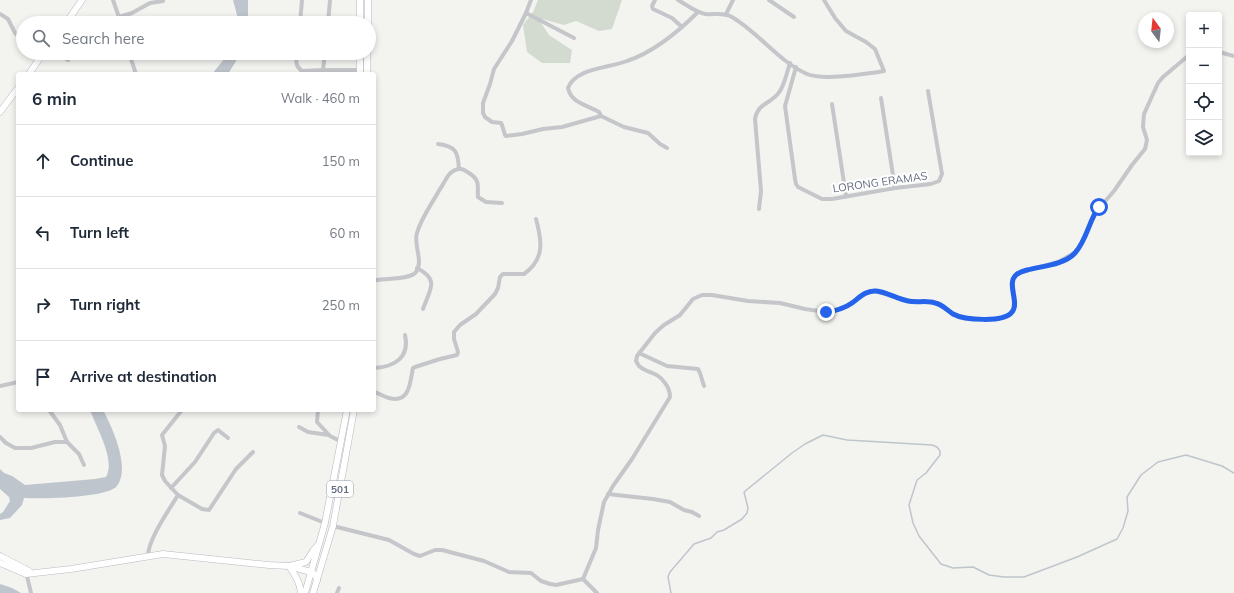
<!DOCTYPE html>
<meta charset="utf-8">
<style>
:root{--surface:#fff;--page:#f6f6f7;--text:#1f2937;--muted:#747a83;--line:#e0e1e3}
body{margin:0;font-family:Mulish,sans-serif;background:var(--page);color:var(--text)}
.controls{position:absolute;right:12px;top:12px;display:grid;overflow:hidden;border-radius:4px;box-shadow:0 2px 6px #0003}
.controls button{width:36px;height:36px;display:grid;place-items:center;padding:0;border:0;border-bottom:1px solid var(--line);background:var(--surface);color:var(--text);font:20px sans-serif}
.compass{position:absolute;left:1138px;top:12px;width:36px;height:36px;border-radius:50%;background:var(--surface);box-shadow:0 2px 6px #0003;rotate:345deg}
.stop{position:absolute;width:12px;height:12px;margin:-9px;border:3px solid #2563eb;border-radius:50%;background:#fff}
.stop.end{background:#2563eb;border-color:#fff;box-shadow:0 1px 4px #0008}
.list{margin:0;padding:0;list-style:none}
h2{display:flex;justify-content:space-between;align-items:center;height:52px;margin:0;padding:0 16px;font-size:17px}
h2 small{font-size:13px;font-weight:400;color:var(--muted)}
.list li{display:grid;grid-template-columns:26px 1fr auto;gap:12px;align-items:center;box-sizing:border-box;height:72px;padding:0 16px;border-top:1px solid var(--line)}
.list b{display:block;font-size:15px;white-space:nowrap}
.list em{font-size:13px;font-style:normal;color:var(--muted)}
.icon{flex:none;width:22px;height:22px;fill:none;stroke:currentColor;stroke-width:2;stroke-linecap:round;stroke-linejoin:round}
.map{position:relative;flex:none;width:1234px;height:593px;overflow:hidden}
.search{position:absolute;background:var(--surface);box-shadow:0 2px 6px #0003;left:16px;top:16px;width:360px;height:44px;display:flex;align-items:center;gap:10px;box-sizing:border-box;padding:0 14px;border-radius:22px;color:var(--muted);font-size:15px}
.panel{position:absolute;background:var(--surface);box-shadow:0 2px 6px #0003;left:16px;top:72px;width:360px;height:340px;border-radius:4px}
.map>svg:first-child{display:block}
.green{fill:#d3dbd1}
.water{fill:#bfc5cc}
.lines{fill:none;stroke-linecap:round;stroke-linejoin:round}
.stream{stroke:#bfc5cc;stroke-width:1.5}
.secondary-casing{stroke:#b8bac0;stroke-width:7}
.primary-casing{stroke:#b7b8bd;stroke-width:7}
.street{stroke:#c4c6ca;stroke-width:4}
.secondary{stroke:#fff;stroke-width:6}
.primary{stroke:#fff;stroke-width:6}
.route{stroke:#2563eb;stroke-width:5}
.labels{text-anchor:middle;stroke-width:4;stroke-linejoin:round;paint-order:stroke}
.shield{fill:#fff;stroke:#9298a6;stroke-width:1}
.shield-label{font-size:10px;font-weight:bold;fill:#646c80}
.street-label{font-size:11px;fill:#646c80;stroke:#fff}
</style>
<div class="map">
<svg width="1234" height="593" viewBox="0 0 1234 593">
<rect width="100%" height="100%" fill="#f3f4f0"/>
<!-- green -->
<path class="green" d="M538 0H622L612 29 599 31 576 21 564 25 542 19 541 23 549 35 572 50 570 63H542L527 52 523 25 533 12Z"/>
<!-- water -->
<g class="water">
<path d="M233 0H248V23H237L238 19Z"/>
<path d="M229 53H241L228 74H212Z"/>
<path d="M90 410H103C112 427 131 468 117 486 108 498 40 499 24 498L22 505 10 518 0 520V514L3 512 10 501 9 497 0 489V469L4 473 12 476 25 485 95 479 106 477C116 460 96 427 90 410Z"/>
<path d="M0 584 12 588 21 593H0Z"/>
</g>
<g class="lines">
<!-- stream -->
<path class="stream" d="M671 593 668 577 670 572 694 544 711 538 717 532 724 530 742 519 747 513 748 508 744 492 792 453 805 444 823 435 847 440 932 445 937 447 940 451V455L926 473 917 480 909 505 913 523 919 536 941 564 953 568 973 567 989 575 1004 577H1024L1077 557 1117 539 1123 528 1128 511 1127 497 1141 475 1158 462 1186 455 1222 466 1234 473"/>
<defs>
<g id="secondary">
<path d="M66 23 82 0"/>
<path d="M29 74 43 53"/>
<path d="M0 112 18 88"/>
<path d="M0 556 29 571"/>
<path d="M0 563 26 574 71 569 163 554 269 565 289 566 311 572 315 575 317 580"/>
</g>
<g id="primary">
<path d="M360 23V0"/>
<path d="M368 23V0"/>
<path d="M360 74V53"/>
<path d="M367 74V53"/>
<path d="M301 593C300 582 295 575 289 566L306 562 313 551 318 545"/>
<path d="M305 593 325 523 347 410"/>
<path d="M313 593 333 526 354 410"/>
</g>
</defs>
<!-- secondary casing -->
<use href="#secondary" class="secondary-casing"/>
<!-- primary casing -->
<use href="#primary" class="primary-casing"/>
<!-- street -->
<g class="street">
<path d="M113 0 121 23"/>
<path d="M531 0 526 13 512 41 494 69 490 84 483 103V113L485 117 492 122 501 123 502 125 505 135 506 136 522 134 543 129 562 127 601 116 599 112C587 105 571 103 568 88 575 68 610 68 627 61 654 52 678 32 698 12"/>
<path d="M655 0 652 6 653 9 672 18 682 27"/>
<path d="M678 0C687 5 695 12 705 14 715 15 723 12 732 17 759 33 778 61 807 74 823 81 866 74 884 71L875 49 866 42 846 31 835 18 824 0"/>
<path d="M769 0 794 17"/>
<path d="M526 13 574 38"/>
<path d="M0 14 8 19 15 33 23 40"/>
<path d="M726 14 733 0"/>
<path d="M119 17 132 13 150 3 163 1"/>
<path d="M300 23 302 0"/>
<path d="M328 23 330 0"/>
<path d="M1219 52 1234 56"/>
<path d="M58 53 68 60"/>
<path d="M129 53 136 74"/>
<path d="M297 53C296 61 295 66 302 71L323 70"/>
<path d="M325 53 323 70H360"/>
<path d="M796 67 785 106 795 179 796 184 798 187 822 199H832L895 188 931 184 939 181 942 174 928 91"/>
<path d="M881 98 895 188"/>
<path d="M832 104 846 196"/>
<path d="M601 116 624 127 648 133 660 144 667 148"/>
<path d="M438 144C456 146 458 152 459 169"/>
<path d="M759 209 761 191 755 119C758 102 772 104 780 91 785 83 787 72 790 63"/>
<path d="M417 268C440 280 430 289 423 309"/>
<path d="M374 281 377 280C386 278 410 280 416 272 424 261 413 245 417 233 421 218 433 202 440 189 443 185 445 180 448 176 450 173 454 170 458 169 462 168 466 171 469 173 481 181 477 185 478 197L486 202 502 203"/>
<path d="M639 353 667 366 698 369 700 373 704 386"/>
<path d="M374 368C395 367 410 357 405 335"/>
<path d="M0 386 18 382"/>
<path d="M374 392C379 393 384 397 389 398 410 404 410 382 413 368L415 367 440 359 457 355 458 352 454 339V332L460 325 476 314 495 294 498 288 500 277 503 274H524C545 259 542 241 536 219"/>
<path d="M49 410 60 425 67 442 79 454 84 465"/>
<path d="M318 410 317 422 330 436 342 442"/>
<path d="M299 427 308 432 329 435"/>
<path d="M0 437 6 443 15 448H31L55 442H67"/>
<path d="M171 488 195 462 214 433 218 430 228 438"/>
<path d="M608 494 653 499 670 502 684 510 692 512 699 516"/>
<path d="M178 495 202 509 209 510 236 469 253 452"/>
<path d="M300 513 325 523"/>
<path d="M333 526 389 540 414 554 420 556 435 550H442L484 561 509 572 531 573 541 581 550 584 556 585 583 579 597 593"/>
<path d="M148 555C149 538 169 510 178 495L165 481 162 475 165 446 162 435 182 410"/>
<path d="M26 572 31 593"/>
<path d="M583 579 596 548 598 530 604 502 613 486 632 459 670 397C670 391 669 388 665 383 657 371 648 374 639 366L636 361 637 356 655 333 664 325 680 315 693 299 702 295H712L748 301 780 303 805 309 826 312 833 311 847 306 864 294 875 291 909 301 937 303 954 314 960 317 977 319H996L1006 317 1011 313 1014 308 1013 283V279L1015 275 1022 272 1058 262 1076 252 1083 240 1094 214 1114 191 1132 165 1145 149 1147 140 1143 127 1144 114 1158 83 1163 77 1189 55"/>
<path d="M337 593 339 588"/>
</g>
<!-- secondary -->
<use href="#secondary" class="secondary"/>
<!-- primary -->
<use href="#primary" class="primary"/>
</g>
<g class="lines">
<!-- route -->
<path class="route" d="M826 312C835 311 845 308 852 303 859 298 866 290 876 291 887 292 897 299 908 301 917 303 927 300 935 303 942 304 947 310 953 314 964 320 1004 323 1012 312 1020 302 1006 284 1016 275 1019 272 1023 271 1027 270 1042 266 1064 265 1075 253 1087 240 1089 220 1099 207"/>
</g>
<g class="labels">
<!-- shield labels -->
<rect class="shield" x="327" y="481" width="26" height="16" rx="3"/>
<g class="shield-label">
<text x="340" y="493">501</text>
</g>
<!-- street labels -->
<g class="street-label">
<text transform="translate(880 182) rotate(-8)" y="4">LORONG ERAMAS</text>
</g>
</g>
</svg>
<div class="controls">
<button>+</button>
<button>−</button>
<button><svg class="icon" aria-label="locate" viewBox="0 0 24 24"><circle cx="12" cy="12" r="6"/><path d="M12 2v4M12 18v4M2 12h4M18 12h4"/></svg></button>
<button><svg class="icon" aria-label="layers" viewBox="0 0 24 24"><path d="M12 4l9 5-9 5-9-5zM3 14l9 5 9-5"/></svg></button>
</div>
<svg class="compass" viewBox="-18 -18 36 36"><path d="M0-13l5 13h-10z" fill="#e53935"/><path d="M0 13l5-13h-10z" fill="#747a83"/></svg>
<div class="stop" style="left:1099px;top:207px"></div>
<div class="stop end" style="left:826px;top:312px"></div>
<div class="search"><svg class="icon" aria-label="search" viewBox="0 0 24 24"><circle cx="10" cy="10" r="6"/><path d="M15 15l6 6"/></svg>Search here</div>
<section class="panel">
<h2>6 min<small>Walk · 460 m</small></h2>
<ul class="list">
<li><svg class="icon" aria-label="ahead" viewBox="0 0 24 24"><path d="M12 20V5M6 11l6-6 6 6"/></svg><div><b>Continue</b></div><em>150 m</em></li>
<li><svg class="icon" aria-label="left" viewBox="0 0 24 24"><path d="M17 20v-9H6M10 6l-5 5 5 5"/></svg><div><b>Turn left</b></div><em>60 m</em></li>
<li><svg class="icon" aria-label="right" viewBox="0 0 24 24"><path d="M7 20v-9h11M14 6l5 5-5 5"/></svg><div><b>Turn right</b></div><em>250 m</em></li>
<li><svg class="icon" aria-label="arrive" viewBox="0 0 24 24"><path d="M6 21V4h12l-3 4 3 4H6"/></svg><div><b>Arrive at destination</b></div></li>
</ul>
</section>
</div>
